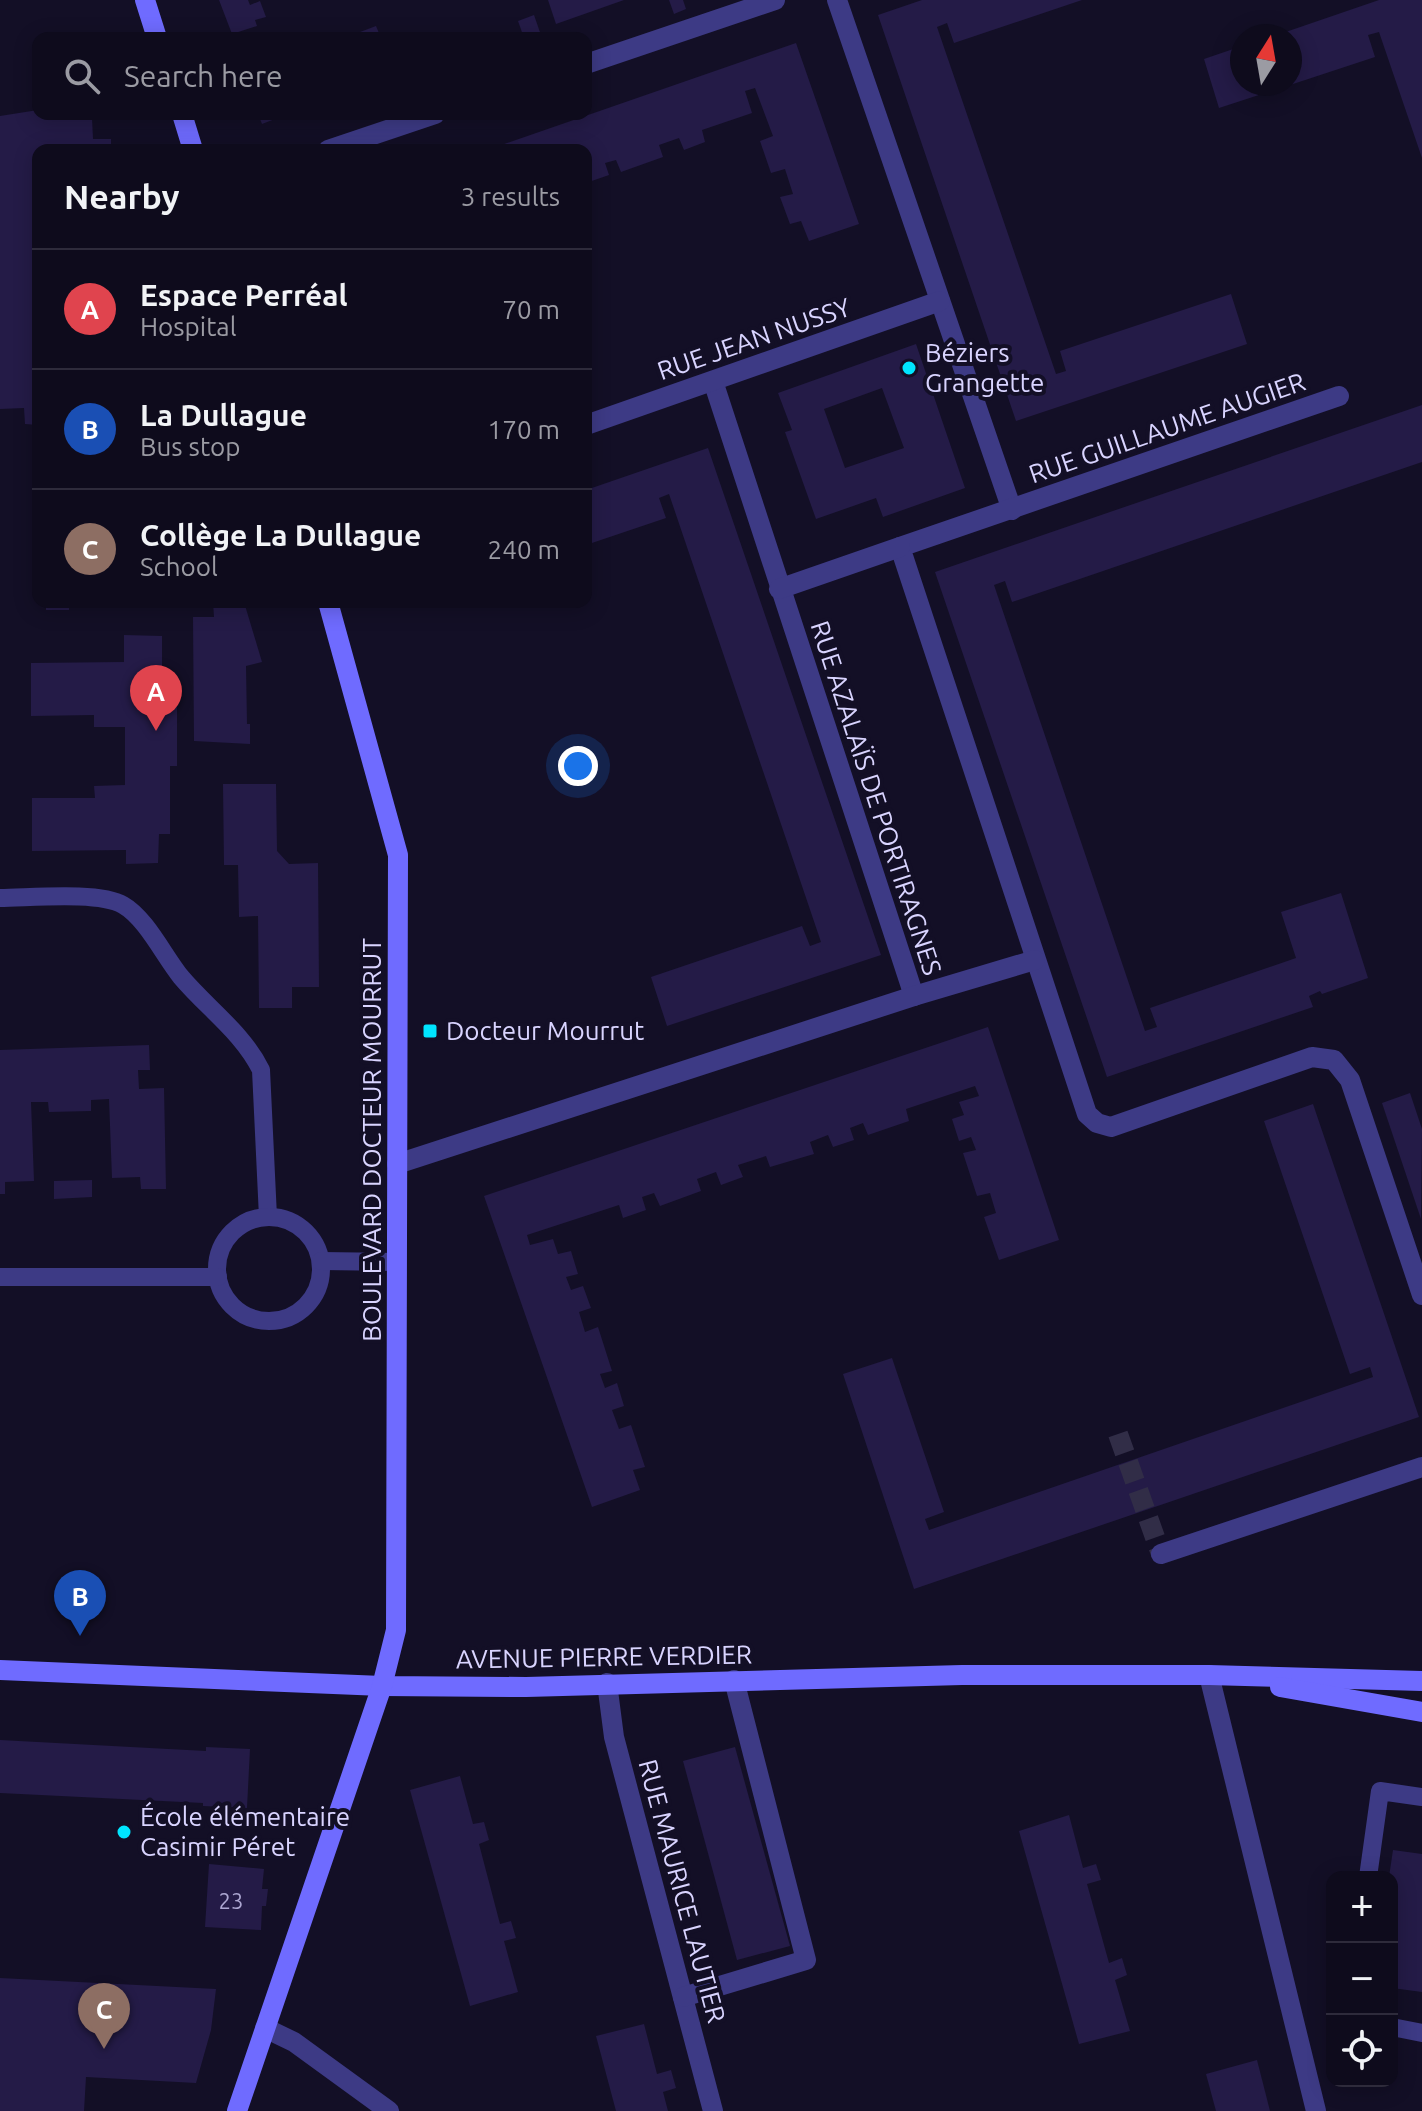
<!DOCTYPE html>
<meta charset="utf-8">
<style>
:root{--surface:#0e0b1c;--page:#171425;--text:#f1f3f6;--muted:#9b9ba3;--line:#2e2b3b;--accent:#d93025}
body{margin:0;font-family:Ubuntu,sans-serif;background:var(--page);color:var(--text)}
.controls{position:absolute;right:24px;bottom:24px;display:grid;overflow:hidden;border-radius:16px;box-shadow:0 4px 20px #0003}
.controls button{width:72px;height:72px;display:grid;place-items:center;padding:0;border:0;border-bottom:2px solid var(--line);background:var(--surface);color:var(--text);font:40px sans-serif}
.compass{position:absolute;left:1230px;top:24px;width:72px;height:72px;border-radius:50%;background:var(--surface);box-shadow:0 4px 20px #0003;rotate:11deg}
.you{position:absolute;left:578px;top:766px;width:28px;height:28px;margin:-20px;border:6px solid #fff;border-radius:50%;background:#1a73e8;box-shadow:0 0 0 12px #1a73e833}
.badge{display:grid;place-items:center;width:52px;height:52px;border-radius:50%;background:var(--accent);color:#fff;font-size:26px;font-weight:700}
.pin{position:absolute;translate:-50% -66px;filter:drop-shadow(0 2px 4px #0008)}
.pin::after{content:'';position:absolute;top:42px;width:28px;height:24px;background:inherit;clip-path:polygon(0 0,100% 0,50% 100%)}
.list{margin:0;padding:0;list-style:none}
h2{display:flex;justify-content:space-between;align-items:center;height:104px;margin:0;padding:0 32px;font-size:34px}
h2 small{font-size:26px;font-weight:400;color:var(--muted)}
.list li{display:grid;grid-template-columns:52px 1fr auto;gap:24px;align-items:center;box-sizing:border-box;height:120px;padding:0 32px;border-top:2px solid var(--line)}
.list b{display:block;font-size:30px;white-space:nowrap}
.list p{margin:0;font-size:26px;white-space:nowrap;color:var(--muted)}
.list em{font-size:26px;font-style:normal;color:var(--muted)}
.icon{flex:none;width:44px;height:44px;fill:none;stroke:currentColor;stroke-width:2;stroke-linecap:round;stroke-linejoin:round}
.map{position:relative;flex:none;width:1422px;height:2111px;overflow:hidden}
.search{position:absolute;background:var(--surface);box-shadow:0 4px 20px #0003;left:32px;top:32px;width:560px;height:88px;display:flex;align-items:center;gap:20px;box-sizing:border-box;padding:0 28px;border-radius:16px;color:var(--muted);font-size:30px}
.panel{position:absolute;background:var(--surface);box-shadow:0 4px 20px #0003;left:32px;top:144px;width:560px;height:464px;border-radius:16px}
.map>svg:first-child{display:block}
.building{fill:#241b47;fill-rule:evenodd}
.lines{fill:none;stroke-linecap:round;stroke-linejoin:round}
.street-tunnel{stroke:#312d47;stroke-width:20;stroke-dasharray:20 10;stroke-linecap:butt}
.lane{stroke:#3d3a85;stroke-width:18}
.street{stroke:#3d3a85;stroke-width:20}
.secondary{stroke:#6f6bff;stroke-width:20}
.poi-dot{fill:#00e5ff;stroke:#130f26;stroke-width:3}
.labels{text-anchor:middle;stroke-width:8;stroke-linejoin:round;paint-order:stroke}
.number-label{font-size:22px;fill:#aca6d1}
.street-label{font-size:26px;fill:#d9d4ff;stroke:#130f26}
.poi-label{font-size:26px;fill:#d9d4ff;stroke:#130f26;text-anchor:start}
</style>
<div class="map">
<svg width="1422" height="2111" viewBox="0 0 1422 2111">
<rect width="100%" height="100%" fill="#130f26"/>
<!-- building -->
<g class="building">
<path d="M219 0H248L250 5 260 1 266 17 255 20 257 26 232 34Z"/>
<path d="M548 0H624L556 24Z"/>
<path d="M669 0H683L686 9 674 14Z"/>
<path d="M922 0H1082L954 43 947 23 937 27 1056 374 1066 371 1060 351 1231 294 1247 344 1016 421 878 15Z"/>
<path d="M1379 0H1422V158L1379 32 1368 35 1375 57 1290 85V36H1274Z"/>
<path d="M534 15 542 38H524L518 21Z"/>
<path d="M376 26 381 38H344Z"/>
<path d="M796 43 859 224 809 241 801 221 790 224 780 197 793 194 785 169 771 173 760 141 773 136 755 88 745 91 752 113 702 130 705 142 684 150 679 138 659 145 663 157 621 172 616 160 605 163 609 175 586 183V150H487Z"/>
<path d="M1242 46V84L1290 85 1219 108 1204 59Z"/>
<path d="M38 110V114H78L92 118 93 139H111V150H38V425L25 424 24 408 0 409V116Z"/>
<path d="M258 114H288L262 124Z"/>
<path d="M916 344 965 488 883 517 876 498 816 519 785 432 792 430 778 393ZM882 388 904 448 845 468 824 409Z"/>
<path d="M1422 405V462L1012 602 1005 581 994 585 1145 1031 1157 1027 1150 1008 1296 958 1281 912 1341 893 1368 978 1322 994 1320 991 1309 996 1313 1007 1107 1077 935 572Z"/>
<path d="M708 448 881 955 667 1026 651 977 802 926 810 946 821 942 669 494 659 498 666 518 586 545V490Z"/>
<rect x="46" y="602" width="23" height="8"/>
<path d="M213 602H244L262 662 246 666 247 724H250V744L194 741 193 617H214Z"/>
<path d="M124 635 162 636V676L177 677V766H170V834H159L158 863 126 864V850L32 851V798H95L94 786 125 785V727H94V715L31 716V663L124 662Z"/>
<path d="M223 784H276L277 851 289 864 318 863 319 987H292V1008H259L258 916 239 917 238 865H224Z"/>
<path d="M988 1027 1059 1240 999 1260 984 1217 996 1213 990 1193 977 1196 963 1153 976 1150 971 1137 959 1141 952 1119 964 1115 959 1102 979 1096 975 1086 906 1109 909 1121 868 1135 863 1123 850 1128 854 1140 833 1147 828 1135 810 1142 814 1154 770 1167 766 1156 738 1165 743 1177 721 1185 716 1172 697 1179 701 1191 660 1206 654 1193 642 1197 646 1210 623 1218 619 1205 527 1235 530 1245 553 1239 558 1254 571 1251 578 1274 566 1277 571 1290 583 1286 591 1308 579 1312 585 1332 598 1327 612 1371 600 1374 605 1388 617 1383 624 1406 612 1410 619 1429 631 1425 645 1467 633 1470 640 1490 592 1507 484 1196Z"/>
<path d="M149 1045 150 1070H138L139 1089 164 1088 166 1189H141L140 1177 112 1178 109 1099 91 1100V1111L49 1112 48 1102H31L34 1181 5 1182V1194H0V1050Z"/>
<path d="M1410 1093 1422 1129 1421 1219 1382 1103Z"/>
<path d="M1313 1104 1419 1417 914 1589 843 1374 892 1358 944 1512 925 1519 929 1530 1373 1377 1370 1367 1350 1374 1264 1121Z"/>
<path d="M92 1180V1197L54 1199V1181Z"/>
<path d="M0 1740 206 1751V1747L250 1749 247 1808 203 1806V1803L0 1793Z"/>
<path d="M735 1747 790 1946 737 1960 683 1761Z"/>
<path d="M460 1776 473 1824 484 1822 489 1840 479 1844 500 1924 511 1921 516 1938 504 1941 518 1992 470 2006 410 1790Z"/>
<path d="M1069 1815 1083 1868 1096 1864 1101 1880 1087 1884 1109 1963 1122 1958 1127 1975 1115 1980 1130 2031 1079 2044 1019 1831Z"/>
<path d="M1393 1850 1422 1854V1992L1392 1988V1877H1389Z"/>
<path d="M209 1864 264 1869 262 1889H268L266 1906H262L261 1930 205 1927Z"/>
<path d="M0 1978 216 1989 211 2030 196 2083 86 2077 84 2111H0Z"/>
<path d="M644 2024 657 2074 671 2070 676 2088 663 2092 668 2111H616L596 2036Z"/>
<path d="M1257 2060 1270 2111H1216L1206 2074Z"/>
</g>
<g class="lines">
<!-- street-tunnel -->
<path class="street-tunnel" d="M1118 1434 1161 1554"/>
<!-- lane -->
<g class="lane">
<path d="M0 898C29 898 99 891 123 905 146 918 164 956 181 977 208 1009 242 1032 261 1070L268 1217"/>
<circle cx="269" cy="1269" r="52"/>
<path d="M321 1261 397 1262"/>
<path d="M0 1277H218"/>
<path d="M1368 1877 1380 1791 1422 1797"/>
<path d="M1392 2027 1422 2033"/>
</g>
<!-- street -->
<g class="street">
<path d="M837 0 1012 510"/>
<path d="M586 64 775 0"/>
<path d="M328 150 435 114"/>
<path d="M713 381 914 996"/>
<path d="M1339 396 900 547 1087 1114 1097 1123 1111 1127 1312 1057 1334 1060 1350 1080 1422 1295"/>
<path d="M586 425 940 301"/>
<path d="M779 589 900 547"/>
<path d="M397 1164 914 996 1035 960"/>
<path d="M1161 1554 1422 1467"/>
<path d="M1209 1675 1316 2111"/>
<path d="M607 1683 614 1737 713 2111"/>
<path d="M683 1997 806 1960 734 1680"/>
<path d="M265 2028 294 2042 389 2111"/>
</g>
<!-- secondary -->
<g class="secondary">
<path d="M145 0 157 38"/>
<path d="M182 114 193 150"/>
<path d="M0 1670 382 1686 526 1687 962 1675H1209L1422 1681"/>
<path d="M1280 1687 1422 1712"/>
<path d="M237 2111 382 1686 396 1630 398 855 328 602"/>
</g>
</g>
<!-- markers -->
<g class="poi-dot">
<circle cx="909" cy="368" r="8"/>
<rect x="422" y="1023" width="16" height="16" rx="4"/>
<circle cx="124" cy="1832" r="8"/>
</g>
<g class="labels">
<!-- number labels -->
<g class="number-label">
<text x="231" y="1909">23</text>
</g>
<!-- street labels -->
<g class="street-label">
<text transform="translate(754 339) rotate(-19)" y="9">RUE JEAN NUSSY</text>
<text transform="translate(1167 428) rotate(-19)" y="9">RUE GUILLAUME AUGIER</text>
<text transform="translate(876 798) rotate(72)" y="9">RUE AZALAÏS DE PORTIRAGNES</text>
<text transform="translate(372 1140) rotate(-90)" y="9">BOULEVARD DOCTEUR MOURRUT</text>
<text transform="translate(604 1657) rotate(-1)" y="9">AVENUE PIERRE VERDIER</text>
<text transform="translate(682 1891) rotate(75)" y="9">RUE MAURICE LAUTIER</text>
</g>
<!-- poi labels -->
<g class="poi-label">
<text x="925" y="362">Béziers<tspan x="925" dy="30">Grangette</tspan></text>
<text x="446" y="1040">Docteur Mourrut</text>
<text x="140" y="1826">École élémentaire<tspan x="140" dy="30">Casimir Péret</tspan></text>
</g>
</g>
</svg>
<div class="controls">
<button>+</button>
<button>−</button>
<button><svg class="icon" aria-label="locate" viewBox="0 0 24 24"><circle cx="12" cy="12" r="6"/><path d="M12 2v4M12 18v4M2 12h4M18 12h4"/></svg></button>
</div>
<svg class="compass" viewBox="-18 -18 36 36"><path d="M0-13l5 13h-10z" fill="#e53935"/><path d="M0 13l5-13h-10z" fill="#9b9ba3"/></svg>
<div class="you"></div>
<div class="pin badge" style="left:156px;top:731px;background:#e0444e">A</div>
<div class="pin badge" style="left:80px;top:1636px;background:#1a4fb4">B</div>
<div class="pin badge" style="left:104px;top:2049px;background:#8d6e63">C</div>
<div class="search"><svg class="icon" aria-label="search" viewBox="0 0 24 24"><circle cx="10" cy="10" r="6"/><path d="M15 15l6 6"/></svg>Search here</div>
<section class="panel">
<h2>Nearby<small>3 results</small></h2>
<ul class="list">
<li><span class="badge" style="background:#e0444e">A</span><div><b>Espace Perréal</b><p>Hospital</p></div><em>70 m</em></li>
<li><span class="badge" style="background:#1a4fb4">B</span><div><b>La Dullague</b><p>Bus stop</p></div><em>170 m</em></li>
<li><span class="badge" style="background:#8d6e63">C</span><div><b>Collège La Dullague</b><p>School</p></div><em>240 m</em></li>
</ul>
</section>
</div>
